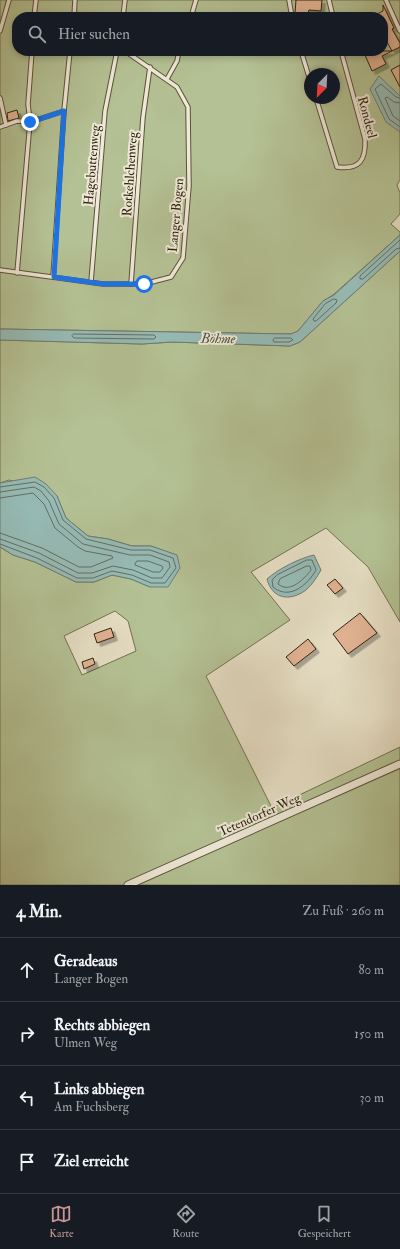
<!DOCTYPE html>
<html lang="de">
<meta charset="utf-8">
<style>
:root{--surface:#171b24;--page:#242831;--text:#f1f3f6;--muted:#9ea1a6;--line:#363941;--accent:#c59692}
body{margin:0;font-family:"IM FELL Double Pica",serif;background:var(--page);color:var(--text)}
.compass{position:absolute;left:304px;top:68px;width:36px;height:36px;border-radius:50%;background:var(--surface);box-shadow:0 2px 6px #0003;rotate:204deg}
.stop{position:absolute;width:12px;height:12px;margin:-9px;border:3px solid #1a73e8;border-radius:50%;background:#fff}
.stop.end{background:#1a73e8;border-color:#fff;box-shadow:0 1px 4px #0008}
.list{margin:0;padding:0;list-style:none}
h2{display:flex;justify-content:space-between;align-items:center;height:52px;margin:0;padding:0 16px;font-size:17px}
h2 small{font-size:13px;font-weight:400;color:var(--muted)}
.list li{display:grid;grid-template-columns:26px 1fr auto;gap:12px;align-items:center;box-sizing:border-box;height:64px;padding:0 16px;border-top:1px solid var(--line)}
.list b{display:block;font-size:15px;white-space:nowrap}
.list p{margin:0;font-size:13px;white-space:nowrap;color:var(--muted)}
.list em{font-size:13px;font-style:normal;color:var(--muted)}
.icon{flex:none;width:22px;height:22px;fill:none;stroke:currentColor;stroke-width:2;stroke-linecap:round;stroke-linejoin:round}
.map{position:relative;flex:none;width:400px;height:885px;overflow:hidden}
.search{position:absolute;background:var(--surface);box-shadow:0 2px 6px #0003;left:12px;right:12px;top:12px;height:44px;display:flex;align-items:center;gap:10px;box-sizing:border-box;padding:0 14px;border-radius:16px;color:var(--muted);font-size:15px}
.sheet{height:308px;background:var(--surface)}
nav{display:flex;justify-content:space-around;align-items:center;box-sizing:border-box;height:56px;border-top:1px solid var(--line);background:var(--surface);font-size:11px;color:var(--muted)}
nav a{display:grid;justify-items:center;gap:2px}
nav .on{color:var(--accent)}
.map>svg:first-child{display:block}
.green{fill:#b4c194;stroke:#727250;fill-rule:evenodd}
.water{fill:#96bbb6;stroke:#6e7e72}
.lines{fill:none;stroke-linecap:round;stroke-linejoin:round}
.shore{stroke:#646e62;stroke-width:1}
.building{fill:#e0b293;stroke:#31220d;filter:url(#shadow)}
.lane-casing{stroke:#5e513a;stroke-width:5.5}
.street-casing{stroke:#5e513a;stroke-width:9}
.lane{stroke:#eee9d8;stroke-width:3.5}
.street{stroke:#eee9d8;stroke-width:7}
.route{stroke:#1a73e8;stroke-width:5}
.labels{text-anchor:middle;stroke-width:4;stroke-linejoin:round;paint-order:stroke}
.street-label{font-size:13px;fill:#31220d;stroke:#eee9d8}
.water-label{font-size:14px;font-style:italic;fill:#4f5040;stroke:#eee9d8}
</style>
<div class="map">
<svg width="400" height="885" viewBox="0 0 400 885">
<defs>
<filter id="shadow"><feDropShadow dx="3.5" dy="3.5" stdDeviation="0" flood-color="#0004"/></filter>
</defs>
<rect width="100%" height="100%" fill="#e5ddc3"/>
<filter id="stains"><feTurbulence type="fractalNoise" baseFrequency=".005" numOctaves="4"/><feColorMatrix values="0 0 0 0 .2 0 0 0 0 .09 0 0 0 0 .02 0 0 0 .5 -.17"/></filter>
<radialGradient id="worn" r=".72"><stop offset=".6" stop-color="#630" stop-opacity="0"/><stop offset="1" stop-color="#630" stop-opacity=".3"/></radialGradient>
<!-- green -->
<g class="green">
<path d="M0 0H400V180L397 185 400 193V214L391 224 400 232V235L333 295 323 301 298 331 291 334 0 329ZM17 17H383V51H17ZM310 74H334V98H310Z"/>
<path d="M400 251V622L368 567 326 528 251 572 290 620 206 676 272 808 400 747V885H0V547L13 555 35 562 76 582H94L112 575 131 579 150 587 176 555 151 546H132L108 539 88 536 66 518 57 496 9 480 0 483V340L142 344 172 342 290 346 300 342ZM115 611 128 621 136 651 82 675 64 636Z"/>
</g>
<!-- water -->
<g class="water">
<path d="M379 76 400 96V132L386 122 370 89Z"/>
<path d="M400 235V251L300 342 290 346 172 342 142 344 0 340V329L291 334 298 331 323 301 334 295Z"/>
<path d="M35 477 46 484 57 496 66 518 88 536 108 539 132 546H151L177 555 180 568 168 587H150L131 579 112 575 94 582H76L35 562 13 555 0 547V483Z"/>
<path d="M314 555 321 570C317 577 312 585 306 590 290 602 272 599 267 579 278 569 300 558 314 555Z"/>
</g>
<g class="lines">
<!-- shore -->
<g class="shore">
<path d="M400 98 396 97 381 84 375 89 389 119 400 127"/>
<path d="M400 103 394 102 387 97 385 98 393 116 400 121"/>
<path d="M400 240 360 276V279H363L396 249 400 248"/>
<path d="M334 299 337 300 336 303 316 321H314L313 319 325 304Z"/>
<path d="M74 334 154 335 156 337 154 339 74 338 72 336Z"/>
<path d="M275 338H291L293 340 289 342H274L273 340Z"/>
<path d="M0 487 35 482 44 487 54 498 63 520 86 539 131 550H150L173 558 176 568 165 583H151L132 575 112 571 93 578H77L37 558 0 544"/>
<path d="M0 492 34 487 41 491 49 501 59 524 83 544 130 555H150L169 562 170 567 162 578H152L133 570 113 566 92 573H78L39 553 0 539"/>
<path d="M0 498 33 493 44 504 55 528 78 547 85 551 112 556 113 558 91 567H79L42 548 0 533"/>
<path d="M307 560H312L316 570C308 584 290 601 273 587L272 580 277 575Z"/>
<path d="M137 561H148L162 566 163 568 160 572H153L135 565Z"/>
<path d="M307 566H310L311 570C304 579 290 594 278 584L280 579Z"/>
</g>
</g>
<!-- building -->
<g class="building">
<path d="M296 0H322L321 11 309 10 308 14 295 13Z"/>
<path d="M383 5 394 28 392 29 400 43V47L382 56 386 64 372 71 365 55 374 51H392L383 35V17H371L383 11Z"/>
<path d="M400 65V87L391 70Z"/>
<path d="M17 110 19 118 8 121 7 113Z"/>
<path d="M335 579 343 588 335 594 327 585Z"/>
<path d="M360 613 377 633 348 654 333 634Z"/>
<path d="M111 628 114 637 97 643 94 634Z"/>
<path d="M308 639 316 649 294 666 286 657Z"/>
<path d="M93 658 95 664 84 669 82 662Z"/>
</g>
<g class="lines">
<defs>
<g id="lane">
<path d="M289 0 292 17"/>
<path d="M329 0 333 17"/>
<path d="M386 0 400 31"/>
<path d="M34 17 36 0"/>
<path d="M74 17 75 0"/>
<path d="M123 17 125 0"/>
<path d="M191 17 196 0"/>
<path d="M0 31 9 0"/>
<path d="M301 51 310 80"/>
<path d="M167 79 177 61 179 51"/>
<path d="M0 98 6 125"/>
<path d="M316 98 337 167C360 170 366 160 365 139L341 51"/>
<path d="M0 127 17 121 30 122 64 111"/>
<path d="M0 270 103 284H144L171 277 183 258 189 186 188 107 177 87 125 51"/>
<path d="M17 273 30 122 28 104 32 51"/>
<path d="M53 277 64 111 70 51"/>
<path d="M91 282 105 111 117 51"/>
<path d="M131 284 143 117 150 67"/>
</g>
<path id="street" d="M128 885 400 764"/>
</defs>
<!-- lane casing -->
<use href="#lane" class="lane-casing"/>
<!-- street casing -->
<use href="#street" class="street-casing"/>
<!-- lane -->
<use href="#lane" class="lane"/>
<!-- street -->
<use href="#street" class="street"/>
</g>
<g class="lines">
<!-- route -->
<path class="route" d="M30 122 64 111 54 277 103 284H144"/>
</g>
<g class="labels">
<!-- street labels -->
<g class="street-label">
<text transform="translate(368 117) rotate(75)" y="5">Rondeel</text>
<text transform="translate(91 165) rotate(-85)" y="5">Hagebuttenweg</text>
<text transform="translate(129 174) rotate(-86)" y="5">Rotkehlchenweg</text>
<text transform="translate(175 215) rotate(-85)" y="5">Langer Bogen</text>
<text transform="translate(259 814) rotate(-24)" y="5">Tetendorfer Weg</text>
</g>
<!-- water labels -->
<g class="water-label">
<text transform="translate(218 338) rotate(1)" y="5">Böhme</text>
</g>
</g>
<rect width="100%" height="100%" filter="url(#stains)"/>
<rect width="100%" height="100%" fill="url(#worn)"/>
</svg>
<svg class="compass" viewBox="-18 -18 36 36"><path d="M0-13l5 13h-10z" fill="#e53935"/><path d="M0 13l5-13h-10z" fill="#9ea1a6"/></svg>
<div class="stop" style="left:144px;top:284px"></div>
<div class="stop end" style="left:30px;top:122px"></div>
<div class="search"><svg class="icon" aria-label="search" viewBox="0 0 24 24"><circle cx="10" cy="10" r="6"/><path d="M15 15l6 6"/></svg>Hier suchen</div>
</div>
<section class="sheet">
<h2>4 Min.<small>Zu Fuß · 260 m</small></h2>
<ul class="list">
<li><svg class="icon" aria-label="ahead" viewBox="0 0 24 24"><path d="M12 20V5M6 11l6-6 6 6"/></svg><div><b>Geradeaus</b><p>Langer Bogen</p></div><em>80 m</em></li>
<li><svg class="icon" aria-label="right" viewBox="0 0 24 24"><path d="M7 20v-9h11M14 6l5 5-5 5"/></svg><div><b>Rechts abbiegen</b><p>Ulmen Weg</p></div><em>150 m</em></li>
<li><svg class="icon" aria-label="left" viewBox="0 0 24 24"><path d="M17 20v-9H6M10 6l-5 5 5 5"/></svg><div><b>Links abbiegen</b><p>Am Fuchsberg</p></div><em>30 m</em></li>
<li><svg class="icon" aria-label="arrive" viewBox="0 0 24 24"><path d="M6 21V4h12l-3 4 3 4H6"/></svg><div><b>Ziel erreicht</b></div></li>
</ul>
</section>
<nav>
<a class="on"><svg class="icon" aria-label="map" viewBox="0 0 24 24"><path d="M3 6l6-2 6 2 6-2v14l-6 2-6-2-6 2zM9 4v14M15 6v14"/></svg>Karte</a>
<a><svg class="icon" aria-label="directions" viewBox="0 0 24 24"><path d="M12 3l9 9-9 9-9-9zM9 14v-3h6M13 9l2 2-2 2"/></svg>Route</a>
<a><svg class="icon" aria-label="saved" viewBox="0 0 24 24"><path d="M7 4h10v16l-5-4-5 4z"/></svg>Gespeichert</a>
</nav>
